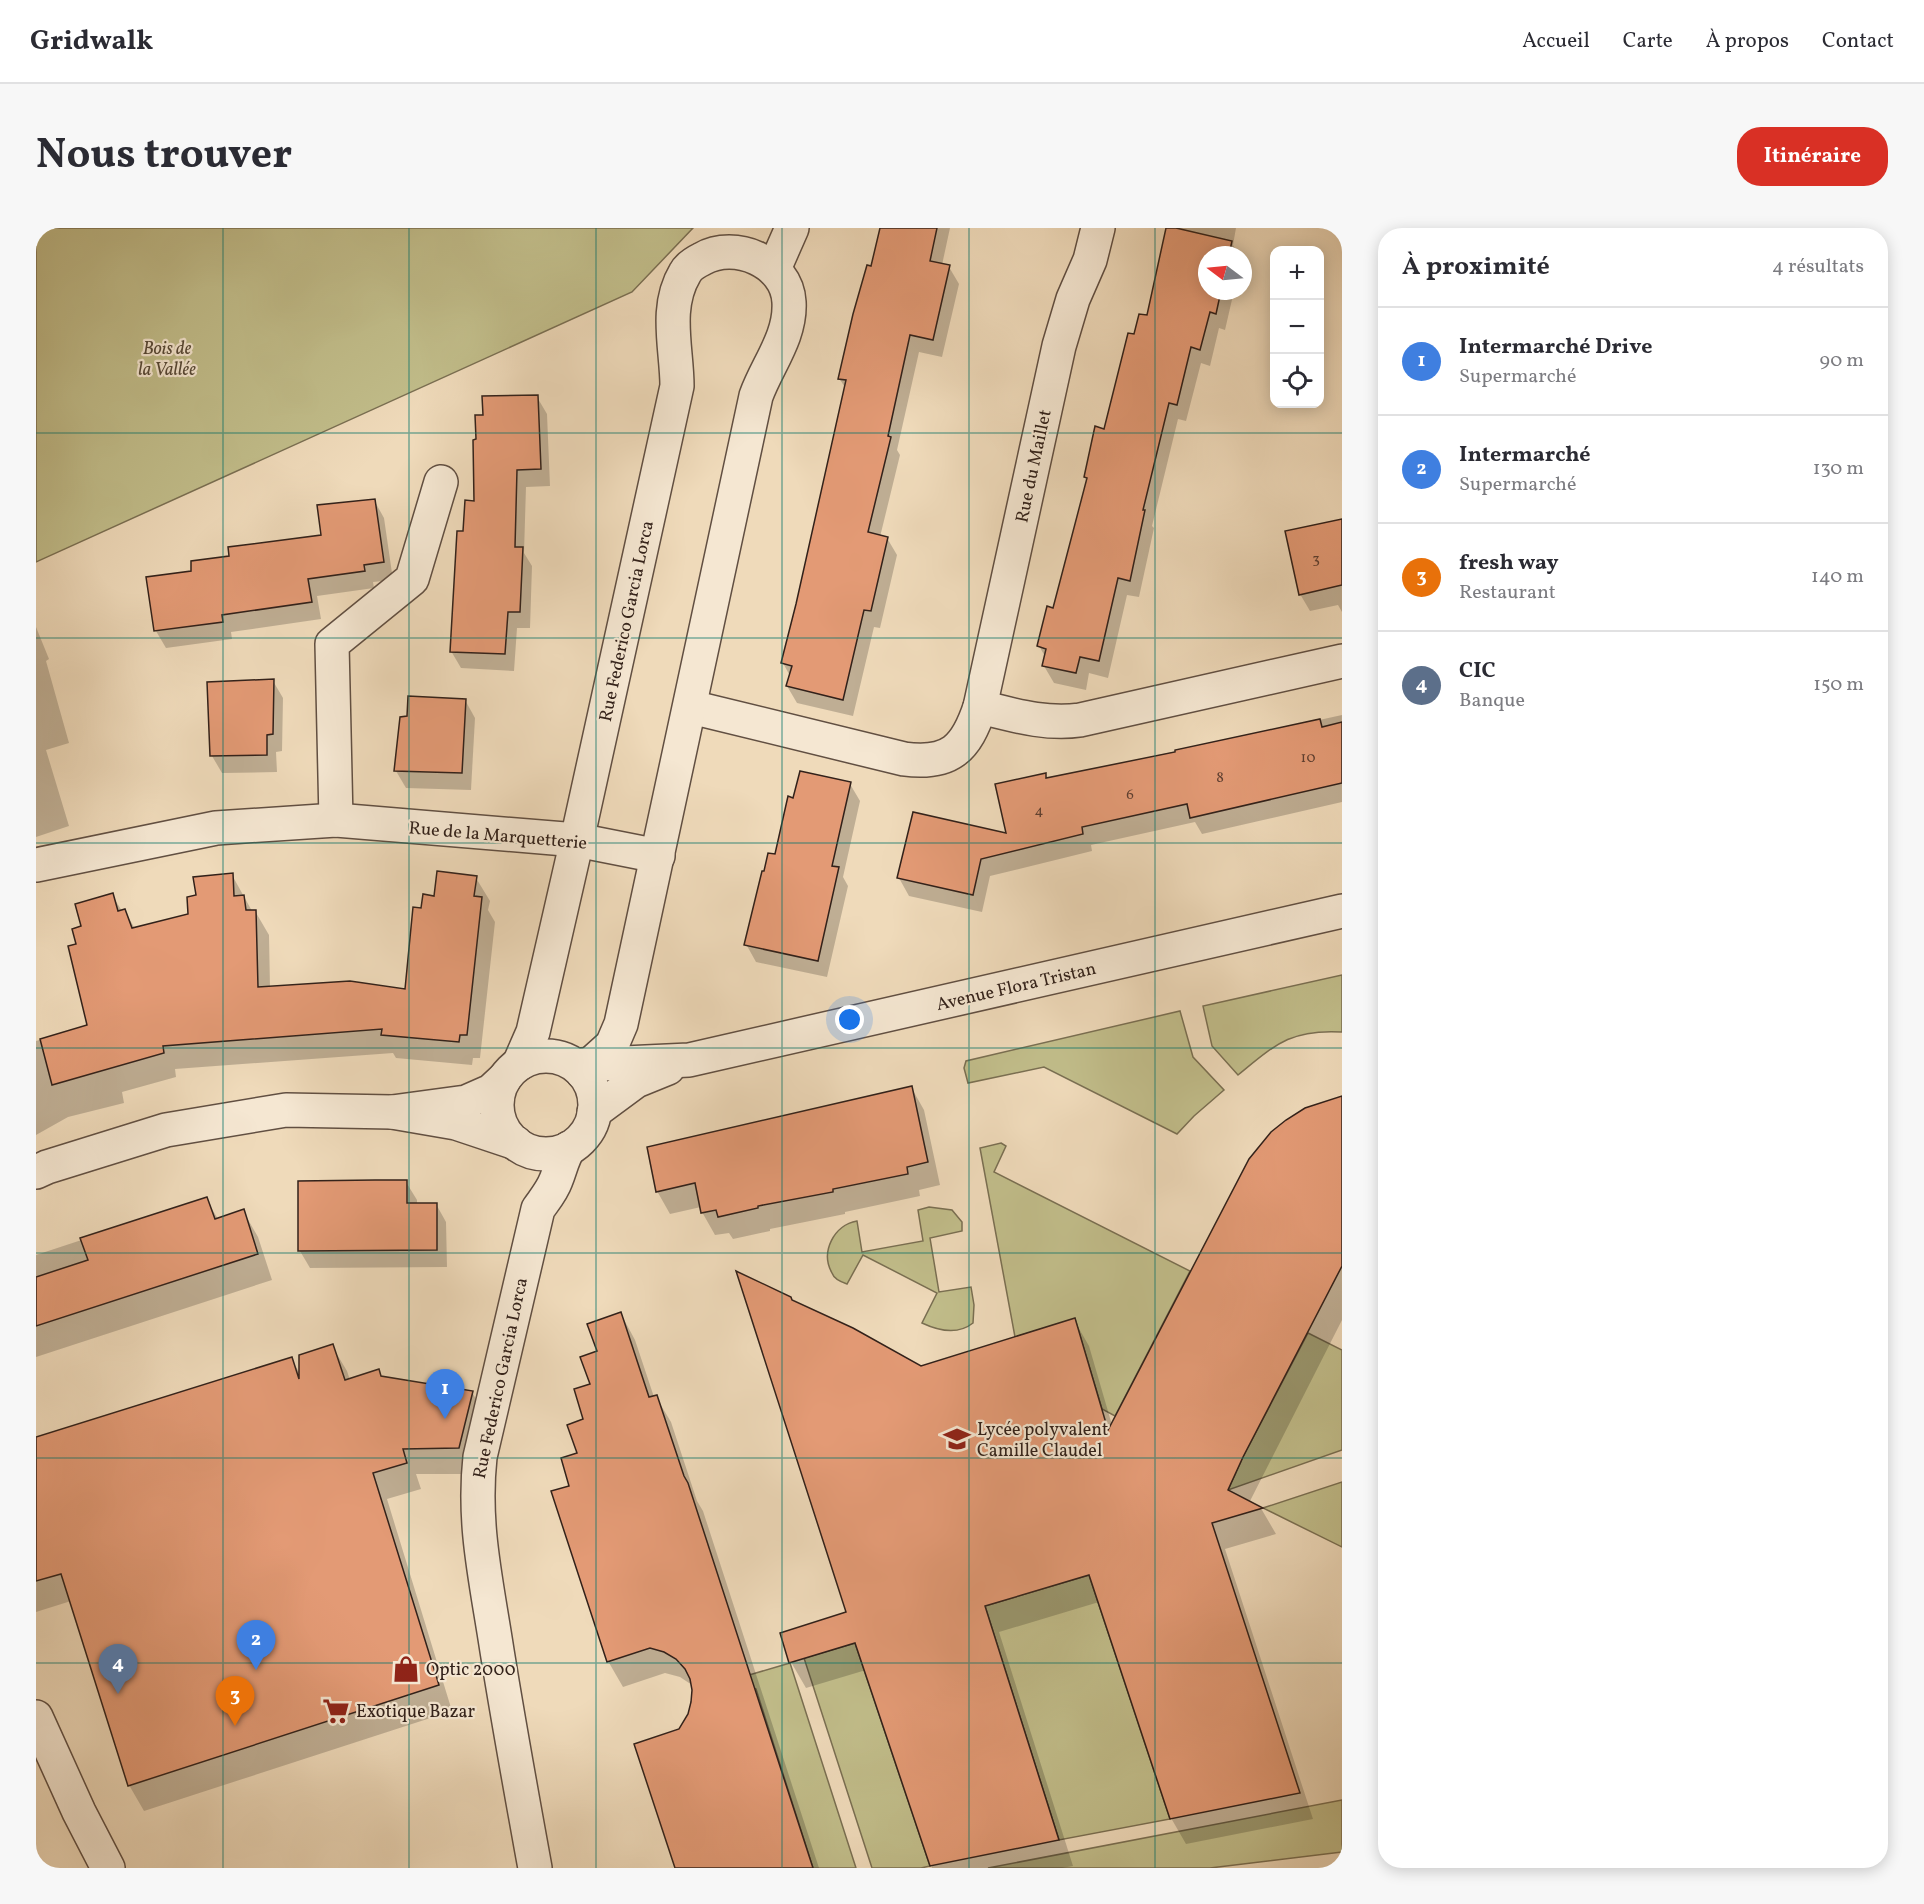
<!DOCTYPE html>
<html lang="fr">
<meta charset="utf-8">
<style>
:root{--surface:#fff;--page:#f7f7f7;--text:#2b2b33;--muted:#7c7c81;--line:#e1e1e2;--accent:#d93025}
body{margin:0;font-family:Vollkorn,serif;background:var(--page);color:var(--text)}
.controls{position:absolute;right:18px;top:18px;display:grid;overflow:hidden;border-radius:12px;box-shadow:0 3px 15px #0003}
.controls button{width:54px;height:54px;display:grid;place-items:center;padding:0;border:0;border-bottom:2px solid var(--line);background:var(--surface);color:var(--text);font:30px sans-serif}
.compass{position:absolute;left:1162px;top:18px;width:54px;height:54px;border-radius:50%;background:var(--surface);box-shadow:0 3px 15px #0003;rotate:286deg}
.you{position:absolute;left:814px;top:792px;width:21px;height:21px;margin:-15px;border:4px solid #fff;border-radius:50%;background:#1a73e8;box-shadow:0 0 0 9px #1a73e833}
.badge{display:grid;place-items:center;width:39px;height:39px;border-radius:50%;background:var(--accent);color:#fff;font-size:20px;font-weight:700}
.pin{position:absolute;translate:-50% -50px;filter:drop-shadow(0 2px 3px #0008)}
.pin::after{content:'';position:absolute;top:32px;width:21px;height:18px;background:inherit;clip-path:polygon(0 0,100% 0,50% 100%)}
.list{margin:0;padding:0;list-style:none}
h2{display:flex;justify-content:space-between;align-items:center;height:78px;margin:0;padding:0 24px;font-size:26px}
h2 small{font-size:20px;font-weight:400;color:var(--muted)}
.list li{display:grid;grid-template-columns:39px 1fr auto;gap:18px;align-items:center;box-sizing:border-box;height:108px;padding:0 24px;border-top:2px solid var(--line)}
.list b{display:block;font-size:22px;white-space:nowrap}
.list p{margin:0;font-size:20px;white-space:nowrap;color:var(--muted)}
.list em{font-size:20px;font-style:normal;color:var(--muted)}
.icon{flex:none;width:33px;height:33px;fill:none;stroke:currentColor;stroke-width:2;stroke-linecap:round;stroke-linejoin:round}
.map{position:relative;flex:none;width:1306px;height:1640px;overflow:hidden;border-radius:24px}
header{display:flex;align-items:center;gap:36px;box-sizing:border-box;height:84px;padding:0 30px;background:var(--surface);border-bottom:2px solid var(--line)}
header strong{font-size:28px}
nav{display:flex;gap:33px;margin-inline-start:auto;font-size:21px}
.intro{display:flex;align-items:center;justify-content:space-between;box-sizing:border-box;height:144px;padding:0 36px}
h1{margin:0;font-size:42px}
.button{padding:15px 27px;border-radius:24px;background:var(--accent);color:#fff;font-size:21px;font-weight:700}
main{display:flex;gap:36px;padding:0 36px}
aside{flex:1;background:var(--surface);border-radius:24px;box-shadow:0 3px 15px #0003}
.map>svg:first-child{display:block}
.green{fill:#c1bd8a;stroke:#7a6f52;stroke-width:1.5}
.shadow{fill:#0003}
.building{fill:#e39a75;stroke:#32211a;stroke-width:1.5}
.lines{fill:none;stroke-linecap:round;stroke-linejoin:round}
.minor-casing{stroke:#614f42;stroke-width:36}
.minor{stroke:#f5e7d2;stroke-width:33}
.grid{fill:none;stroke:#0f766e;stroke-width:1.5;stroke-opacity:0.55}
.labels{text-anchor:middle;stroke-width:4.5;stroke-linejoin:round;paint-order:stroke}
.number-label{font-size:15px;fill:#5e3f31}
.park-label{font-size:18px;font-style:italic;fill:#564836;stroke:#f5e7d2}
.street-label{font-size:18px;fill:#32211a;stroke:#f5e7d2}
.poi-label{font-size:18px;fill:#32211a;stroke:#f5e7d2;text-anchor:start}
</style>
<header>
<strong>Gridwalk</strong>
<nav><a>Accueil</a><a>Carte</a><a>À propos</a><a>Contact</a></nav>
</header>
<div class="intro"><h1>Nous trouver</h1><a class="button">Itinéraire</a></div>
<main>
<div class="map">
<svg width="1306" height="1640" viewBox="0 0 1306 1640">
<rect width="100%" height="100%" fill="#efdaba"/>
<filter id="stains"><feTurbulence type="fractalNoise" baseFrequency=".00333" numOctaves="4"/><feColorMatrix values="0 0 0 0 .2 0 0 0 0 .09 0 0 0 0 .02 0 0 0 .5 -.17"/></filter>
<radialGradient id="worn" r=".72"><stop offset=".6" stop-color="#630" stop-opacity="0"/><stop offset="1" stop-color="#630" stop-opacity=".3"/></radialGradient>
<!-- green -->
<g class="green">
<path d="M0 0H657L596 64 0 334Z"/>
<path d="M1306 747V804C1255 801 1240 816 1202 847L1176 818 1167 778Z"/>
<path d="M1144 783 1157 829 1188 862 1158 888 1141 906 1008 839 932 855 928 840 930 833Z"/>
<path d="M965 915 970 918 958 944 1154 1043 1079 1188 1066 1181 1039 1091 979 1109 944 920Z"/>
<path d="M893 979 916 982 926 994V1003L894 1010 903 1064 935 1059 938 1077 937 1095C922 1107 903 1103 886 1095L901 1065 827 1027 811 1056C805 1054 798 1051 796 1045 784 1024 798 997 821 993L826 1024 887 1013 882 982Z"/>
<path d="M1272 1105 1306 1122V1222L1192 1262 1207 1229Z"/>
<path d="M1306 1254V1319L1227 1280Z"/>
<path d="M1053 1347 1134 1591 1023 1612 949 1378Z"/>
<path d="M819 1415 894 1638 885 1640H836L768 1430Z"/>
<path d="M754 1435 820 1640H777L720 1461 716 1459 713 1447Z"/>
<path d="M1306 1572V1624L1174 1640H952Z"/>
</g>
<!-- shadow -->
<g class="shadow">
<path d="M846 0H914L906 37 913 39 923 56 906 129 883 124 861 222 864 227 844 309 851 310 861 327 844 400 838 399 817 488 761 475 751 458 754 448 747 435 810 161 803 150 836 39Z"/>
<path d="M1131 0H1200L1197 17 1203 27H1171V63H1198L1189 102 1183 100 1174 138 1165 135 1150 193 1142 191 1116 298 1118 300 1103 369 1091 367 1072 450 1053 445 1050 462 1018 455 1008 438 1010 430 1003 418 1018 381 1052 252 1050 249 1069 203 1100 108 1112 89Z"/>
<path d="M501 169 511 186 514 258 490 259 488 325 496 338 494 400H481L478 443 425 440 415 423 429 304 439 274 441 213 448 189Z"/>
<path d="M338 272 348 290 357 352 337 354 338 360 281 368 285 391 195 404 196 411 130 420 120 403 157 345 195 330 287 308Z"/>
<path d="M1306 293V384L1302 377 1274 383 1264 366 1250 304Z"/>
<path d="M0 399 13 431 10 433 33 515 10 522 33 598 0 609Z"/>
<path d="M237 453 247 470 246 523 240 524 241 544 186 545 176 528Z"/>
<path d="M429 472 439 490 435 562 370 560 360 543Z"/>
<path d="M1306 487V574L1166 606 1159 594 1055 617 1056 623 954 648 946 684 873 668 863 650 972 607 1009 546 1012 551Z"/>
<path d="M814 556 824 573 807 649 812 658 791 749 720 734 710 716 758 572Z"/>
<path d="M196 647 216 683H219L233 707 234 760 370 762 386 681 399 670 440 650 454 673 452 682 459 694 444 830H437L436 837 360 830 357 825 139 841 140 849 86 864 88 875 32 889 0 907V813L53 798 42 717 47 699 76 667 86 683H89L99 701 154 687 162 668Z"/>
<path d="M875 859 888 882 904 957 883 962 884 968 809 984V986L734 1001V1003L697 1011 693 1005 679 1007 666 984 665 979 634 986 621 963Z"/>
<path d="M1306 872V1092L1213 1275 1226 1282 1240 1306 1189 1321 1277 1591 1150 1616 1135 1590 1063 1374 963 1404 1037 1638 1026 1640H896L830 1442 770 1460 755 1434 812 1385 756 1074 885 1140 1038 1092 1053 1118 1076 1197 1291 875Z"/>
<path d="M370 954 381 972V977L400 976 410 994 411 1039 274 1040 264 1023Z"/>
<path d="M170 971 182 991 207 983 222 1009 236 1052 0 1129V1027Z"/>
<path d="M585 1086 599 1112 618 1169H620L635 1194 661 1273 667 1283 783 1640H640L644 1502 653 1486 657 1475 656 1457 644 1449 629 1445 587 1459 572 1433 535 1259 563 1124Z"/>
<path d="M296 1118 311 1143 314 1152 342 1143 347 1150 436 1164 450 1190 437 1246H380L385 1261 351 1271 416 1483 108 1583 93 1557 35 1373 0 1384V1211L255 1131 265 1147Z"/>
</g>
<!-- building -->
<g class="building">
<path d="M844 0H901L894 33 914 37 897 112 874 107 852 208 855 209 832 304 852 309 835 383 828 382 807 472 750 458 756 438 745 435 760 376 810 152 802 151 817 86 831 37 835 38Z"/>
<path d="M1130 0H1140L1196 13 1193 27H1171V63H1185L1180 86 1174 84 1164 122 1155 119 1141 177 1133 175 1107 282H1109L1094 353 1082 350 1063 433 1044 429 1040 445 1006 438 1010 421 1001 418 1011 378 1017 380 1051 250 1048 249 1059 198 1068 201 1092 105 1098 106 1103 86 1111 87Z"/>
<path d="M502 167 505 241 481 242 479 319H487L484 384H472L469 426 414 424 421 303H427L429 272 438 273 437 212 440 211 439 187H447L446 168Z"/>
<path d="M339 271 348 334 328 337 329 343 272 351 276 374 186 387 187 394 118 403 110 349 155 343V333L193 328 192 319 285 307 281 277Z"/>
<path d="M1306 291V357L1263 367 1249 303Z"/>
<path d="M238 451 237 506 231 507V527L174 528 171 454Z"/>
<path d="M372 468 430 471 426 545 358 543 364 489 371 488Z"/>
<path d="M1284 491 1286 499 1306 494V555L1154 590 1151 576 1046 599 1047 606 945 631 937 667 861 650 877 584 970 605 959 556 1010 545V550L1139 524V522Z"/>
<path d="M764 543 815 554 796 638 803 639 782 733 708 717 726 643H728L732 625 739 626 752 568 757 570Z"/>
<path d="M401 643 441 648 438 668 446 669 431 807H424L423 814 345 807 346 801 127 818 128 825 16 857 4 811 51 797 32 718 40 716 36 701 45 698 39 676 77 665 82 683 89 681 96 700 152 686 151 669 160 667 157 649 197 645 198 668 208 667 210 682H220L222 759 314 753 369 761 377 679 385 680 387 666 398 668Z"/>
<path d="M876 858 892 934 871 939 872 946 797 961V964L722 978V980L682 989 680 982 665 985 659 955 620 964 611 919Z"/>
<path d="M1306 868V1038L1207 1229 1192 1262 1227 1280 1176 1295 1264 1565 1134 1591 1053 1347 949 1378 1023 1612 894 1638 819 1415 753 1435 744 1405 810 1384 700 1043 755 1069 756 1072 817 1100 885 1138 1039 1090 1072 1202 1213 931 1235 904 1250 892 1269 880Z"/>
<path d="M339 952H371V975H401V1022L262 1023V953Z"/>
<path d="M171 969 179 991 208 981 222 1026 0 1098V1049L52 1032 44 1010Z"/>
<path d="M585 1084 613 1169 621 1167 648 1248 652 1255 777 1640H639L598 1516 643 1501 652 1486 655 1474 656 1462 654 1451 649 1441 640 1431 628 1424 614 1420 571 1434 515 1263 533 1258 525 1230 541 1225 531 1197 547 1191 538 1161 554 1156 544 1129 561 1123 551 1096Z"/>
<path d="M297 1116 309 1152 343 1141 345 1148 437 1163 423 1220 367 1221 371 1235 337 1245 403 1457 92 1558 25 1346 0 1353V1209L256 1129 263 1151V1127Z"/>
</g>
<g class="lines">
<defs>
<g id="minor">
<path d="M738 41 756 0"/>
<path d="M655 479 868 531C914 537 930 521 944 479L1023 118 1037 71 1054 32 1062 0"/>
<path d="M944 479C977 487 1010 497 1044 492L1306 433"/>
<path d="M300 592 296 416 376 351 405 254"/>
<path d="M0 637 180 600 300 592 541 612 622 628"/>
<circle cx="510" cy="877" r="49"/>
<path d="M483 836 497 804 541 612 641 158C641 121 628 80 649 45 652 39 660 34 666 31 699 12 751 34 753 74 755 109 731 137 720 168L585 796 576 817 546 844"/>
<path d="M545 837 653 832 1306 683"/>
<path d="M469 850 455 863 430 874 356 884 420 895 480 915"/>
<path d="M558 884 600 853 632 840"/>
<path d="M0 944 11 939 130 902 250 882 356 884"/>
<path d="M0 1489 43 1584 72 1640"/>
<path d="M499 1640C485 1563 471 1487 459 1410 449 1347 437 1293 444 1229L502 981C509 971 516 963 520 952 525 940 526 931 533 920"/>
</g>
</defs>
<!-- minor casing -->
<use href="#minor" class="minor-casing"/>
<!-- minor -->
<use href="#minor" class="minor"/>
</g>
<!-- grid -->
<path class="grid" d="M187 0V1640M373 0V1640M560 0V1640M746 0V1640M933 0V1640M1119 0V1640M0 205H1306M0 410H1306M0 615H1306M0 820H1306M0 1025H1306M0 1230H1306M0 1435H1306"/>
<!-- icons -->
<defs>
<symbol id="school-bare" viewBox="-9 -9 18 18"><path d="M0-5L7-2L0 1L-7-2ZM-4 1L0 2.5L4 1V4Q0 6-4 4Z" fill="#8f2418" stroke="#f5e7d2" stroke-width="2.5" paint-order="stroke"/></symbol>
<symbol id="shop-bare" viewBox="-9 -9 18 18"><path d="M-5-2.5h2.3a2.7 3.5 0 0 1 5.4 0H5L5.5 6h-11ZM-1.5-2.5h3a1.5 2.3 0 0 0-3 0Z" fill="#8f2418" stroke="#f5e7d2" stroke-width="2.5" paint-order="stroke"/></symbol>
<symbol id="supermarket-bare" viewBox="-9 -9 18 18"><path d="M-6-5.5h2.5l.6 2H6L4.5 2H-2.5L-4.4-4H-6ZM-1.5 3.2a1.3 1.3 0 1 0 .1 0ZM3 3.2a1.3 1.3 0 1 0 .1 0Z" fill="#8f2418" stroke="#f5e7d2" stroke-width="2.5" paint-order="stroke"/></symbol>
</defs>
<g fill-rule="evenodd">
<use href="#school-bare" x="902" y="1192" width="38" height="38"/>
<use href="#shop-bare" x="351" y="1422" width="38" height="38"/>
<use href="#supermarket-bare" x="281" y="1464" width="38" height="38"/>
</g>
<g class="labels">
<!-- number labels -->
<g class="number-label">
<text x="1280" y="335">3</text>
<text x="1272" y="534">10</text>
<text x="1184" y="554">8</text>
<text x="1094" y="571">6</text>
<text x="1003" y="587">4</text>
</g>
<!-- park labels -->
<g class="park-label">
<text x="131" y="126">Bois de<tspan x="131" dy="21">la Vallée</tspan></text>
</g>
<!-- street labels -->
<g class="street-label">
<text transform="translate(997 238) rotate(-78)" y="6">Rue du Maillet</text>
<text transform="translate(590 393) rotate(-78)" y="6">Rue Federico Garcia Lorca</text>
<text transform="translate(462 607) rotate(5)" y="6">Rue de la Marquetterie</text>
<text transform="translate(980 758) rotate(-13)" y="6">Avenue Flora Tristan</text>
<text transform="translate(464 1150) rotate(-78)" y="6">Rue Federico Garcia Lorca</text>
</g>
<!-- poi labels -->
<g class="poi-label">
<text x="941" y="1207">Lycée polyvalent<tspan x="941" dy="21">Camille Claudel</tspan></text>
<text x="390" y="1447">Optic 2000</text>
<text x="320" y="1489">Exotique Bazar</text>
</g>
</g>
<rect width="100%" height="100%" filter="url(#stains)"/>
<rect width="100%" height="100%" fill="url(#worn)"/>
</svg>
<div class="controls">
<button>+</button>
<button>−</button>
<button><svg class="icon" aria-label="locate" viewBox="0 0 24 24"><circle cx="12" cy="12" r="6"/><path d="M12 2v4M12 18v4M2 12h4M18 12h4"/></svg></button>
</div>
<svg class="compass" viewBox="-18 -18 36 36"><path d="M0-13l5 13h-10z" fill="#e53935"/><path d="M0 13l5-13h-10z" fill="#7c7c81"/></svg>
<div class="you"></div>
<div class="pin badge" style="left:409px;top:1191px;background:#3f7fe0">1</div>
<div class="pin badge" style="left:220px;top:1442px;background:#3f7fe0">2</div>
<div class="pin badge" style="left:199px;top:1498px;background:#e8710a">3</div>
<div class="pin badge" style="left:82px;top:1466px;background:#5c6f8a">4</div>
</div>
<aside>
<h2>À proximité<small>4 résultats</small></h2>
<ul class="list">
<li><span class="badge" style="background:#3f7fe0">1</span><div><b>Intermarché Drive</b><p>Supermarché</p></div><em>90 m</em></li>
<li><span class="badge" style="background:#3f7fe0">2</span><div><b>Intermarché</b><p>Supermarché</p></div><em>130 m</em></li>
<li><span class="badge" style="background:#e8710a">3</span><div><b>fresh way</b><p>Restaurant</p></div><em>140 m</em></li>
<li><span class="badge" style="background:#5c6f8a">4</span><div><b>CIC</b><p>Banque</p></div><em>150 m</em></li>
</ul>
</aside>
</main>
